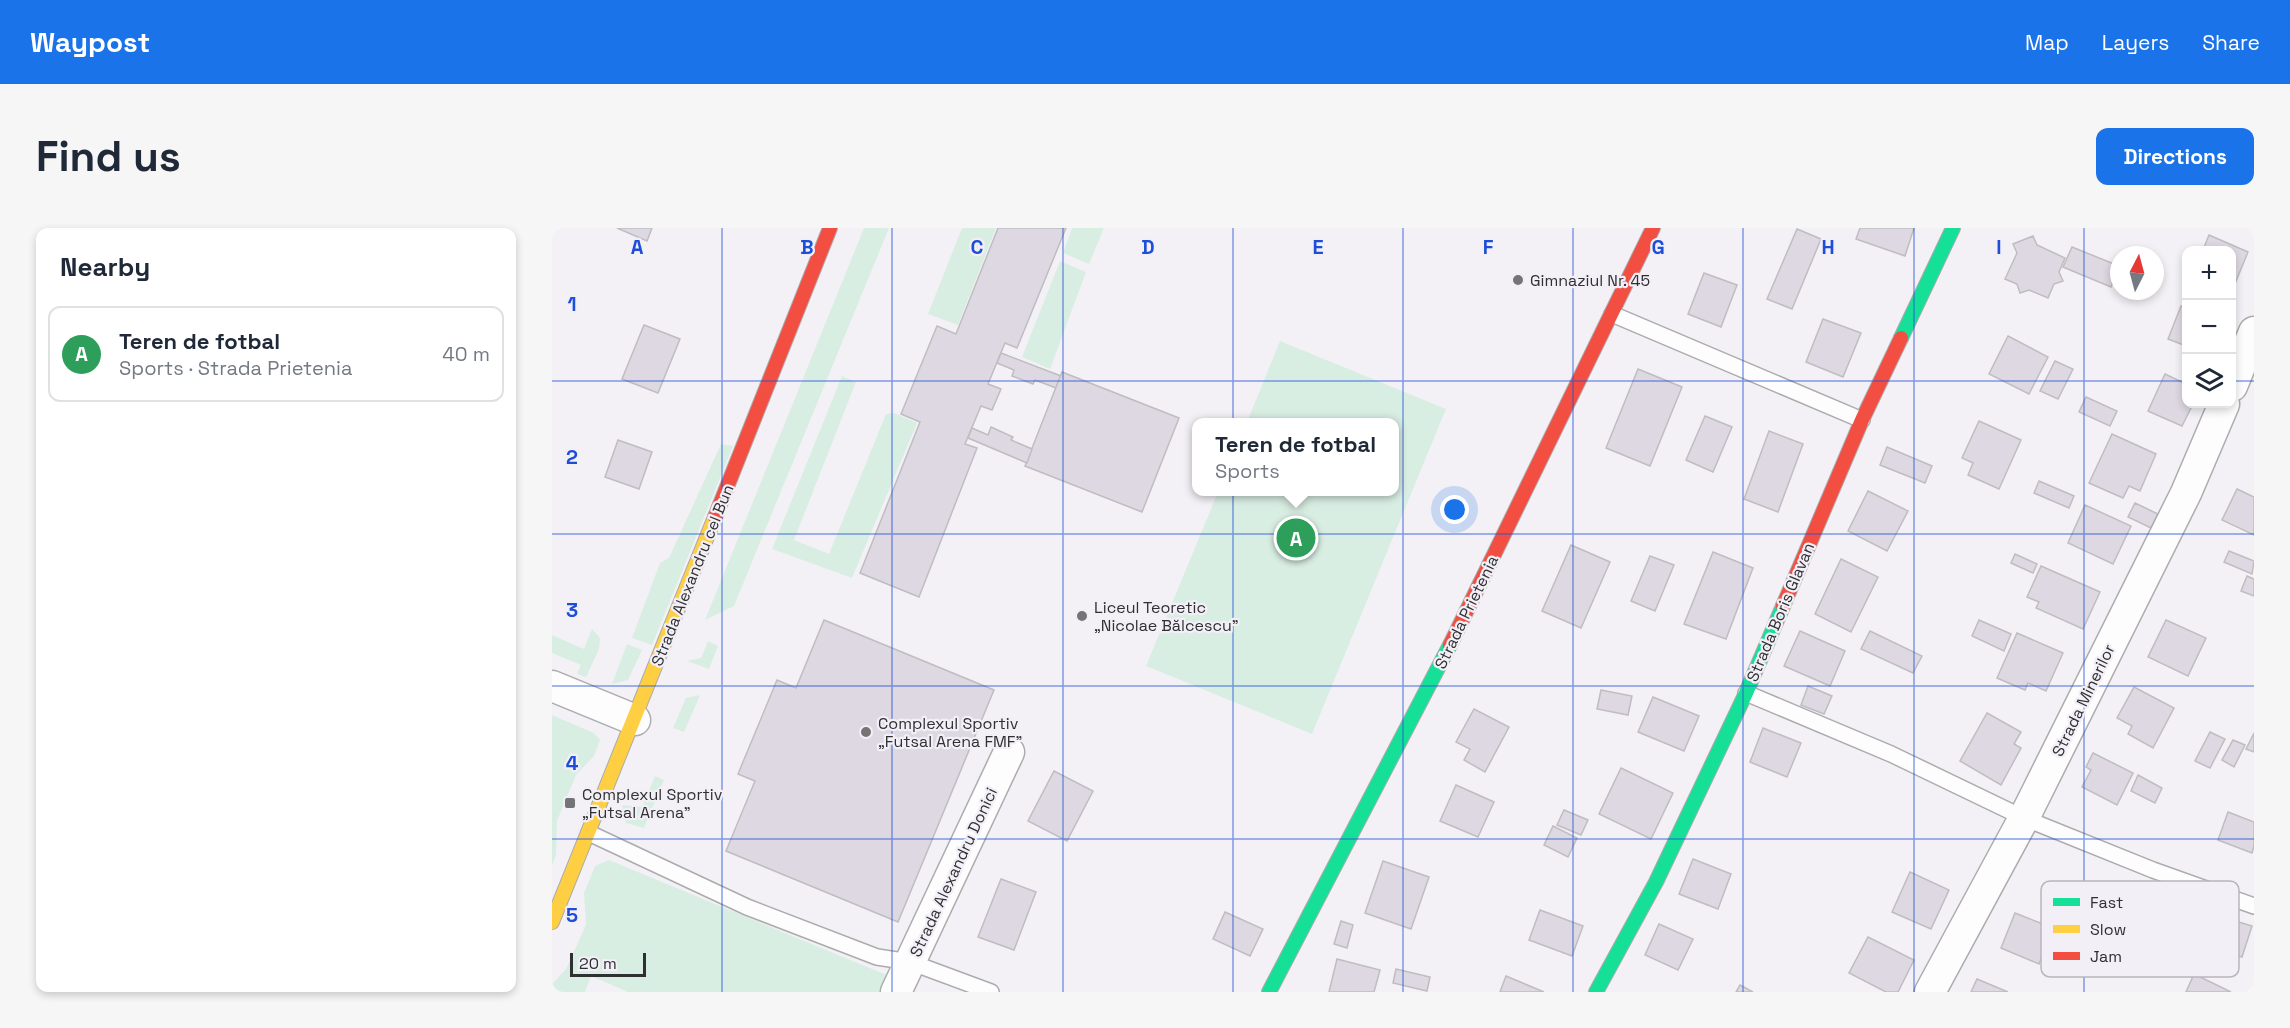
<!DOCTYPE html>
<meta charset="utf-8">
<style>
:root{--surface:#fff;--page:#f6f6f7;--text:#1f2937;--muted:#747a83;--line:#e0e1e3;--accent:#1a73e8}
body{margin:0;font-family:"Space Grotesk",sans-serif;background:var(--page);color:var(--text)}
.controls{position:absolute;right:18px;top:18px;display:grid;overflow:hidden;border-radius:12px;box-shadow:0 3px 9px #0003}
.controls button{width:54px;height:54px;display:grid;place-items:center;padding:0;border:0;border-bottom:2px solid var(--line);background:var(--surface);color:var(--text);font:30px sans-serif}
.compass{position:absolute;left:1558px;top:18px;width:54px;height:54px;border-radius:50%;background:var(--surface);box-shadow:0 3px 9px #0003;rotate:6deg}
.scale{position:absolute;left:18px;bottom:15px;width:76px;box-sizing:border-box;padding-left:6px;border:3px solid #302f32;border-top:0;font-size:16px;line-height:21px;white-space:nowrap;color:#302f32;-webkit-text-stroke:4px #f2eff7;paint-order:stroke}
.you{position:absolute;left:903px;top:282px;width:21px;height:21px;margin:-15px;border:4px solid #fff;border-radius:50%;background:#1a73e8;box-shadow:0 0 0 9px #1a73e833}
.badge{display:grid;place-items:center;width:39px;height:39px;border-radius:50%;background:var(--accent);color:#fff;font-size:20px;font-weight:700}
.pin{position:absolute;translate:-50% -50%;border:3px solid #fff;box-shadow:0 2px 6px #0006}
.popup{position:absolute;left:640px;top:190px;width:207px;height:78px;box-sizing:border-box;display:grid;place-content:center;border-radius:12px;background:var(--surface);filter:drop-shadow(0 2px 4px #0005);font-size:20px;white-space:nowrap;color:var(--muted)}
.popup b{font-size:22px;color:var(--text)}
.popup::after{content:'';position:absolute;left:50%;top:100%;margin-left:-12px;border:12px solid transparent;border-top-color:var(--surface)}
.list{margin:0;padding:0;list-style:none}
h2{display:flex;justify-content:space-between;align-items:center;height:78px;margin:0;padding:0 24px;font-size:26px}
h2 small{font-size:20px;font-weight:400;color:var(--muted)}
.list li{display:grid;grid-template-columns:39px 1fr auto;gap:18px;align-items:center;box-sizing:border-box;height:96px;margin:0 12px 12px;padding:0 12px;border:2px solid var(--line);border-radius:12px}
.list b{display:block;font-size:22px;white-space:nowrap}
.list p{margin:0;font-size:20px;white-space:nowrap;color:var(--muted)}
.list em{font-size:20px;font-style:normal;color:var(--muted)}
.icon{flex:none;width:33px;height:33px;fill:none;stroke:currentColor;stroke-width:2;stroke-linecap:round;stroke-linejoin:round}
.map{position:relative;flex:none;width:1702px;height:764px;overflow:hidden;border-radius:12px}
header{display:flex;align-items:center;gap:36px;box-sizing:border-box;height:84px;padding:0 30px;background:var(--accent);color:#fff}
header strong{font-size:28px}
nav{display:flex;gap:33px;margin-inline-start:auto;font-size:21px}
.intro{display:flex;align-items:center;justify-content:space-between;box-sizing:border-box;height:144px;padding:0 36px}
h1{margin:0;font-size:42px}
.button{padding:15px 27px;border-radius:12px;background:var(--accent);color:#fff;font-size:21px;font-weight:700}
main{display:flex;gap:36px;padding:0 36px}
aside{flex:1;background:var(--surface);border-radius:12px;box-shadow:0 3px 9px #0003}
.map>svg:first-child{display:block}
.green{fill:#d9eee3}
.building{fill:#ddd8e2;stroke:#bfbdc0;stroke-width:1.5}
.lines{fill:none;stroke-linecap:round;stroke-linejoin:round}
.lane-casing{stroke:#acabae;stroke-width:18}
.street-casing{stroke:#acabae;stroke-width:33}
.fast-casing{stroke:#acabae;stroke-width:16}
.slow-casing{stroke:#acabae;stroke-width:16}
.jam-casing{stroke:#acabae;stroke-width:16}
.lane{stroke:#fdfdfe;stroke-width:15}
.street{stroke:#fdfdfe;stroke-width:30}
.fast{stroke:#16e098;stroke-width:14}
.slow{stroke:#ffcf43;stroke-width:14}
.jam{stroke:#f24e42;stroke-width:14}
.grid{fill:none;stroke:#1d4ed8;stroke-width:1.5;stroke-opacity:0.55}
.poi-dot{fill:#747376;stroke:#f2eff7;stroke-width:2}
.labels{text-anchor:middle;stroke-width:4.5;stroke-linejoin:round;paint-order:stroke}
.poi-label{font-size:16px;fill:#302f32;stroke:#f2eff7;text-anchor:start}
.street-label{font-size:16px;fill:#302f32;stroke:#f2eff7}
.key{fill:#f2eff7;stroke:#b8b5bc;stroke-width:1.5}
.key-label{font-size:16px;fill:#302f32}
.grid-label{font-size:20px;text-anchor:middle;font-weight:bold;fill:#1d4ed8;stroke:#f2eff7;stroke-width:4.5;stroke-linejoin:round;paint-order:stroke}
</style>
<header>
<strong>Waypost</strong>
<nav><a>Map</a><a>Layers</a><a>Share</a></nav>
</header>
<div class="intro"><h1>Find us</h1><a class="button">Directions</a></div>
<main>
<aside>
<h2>Nearby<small></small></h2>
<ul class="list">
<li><span class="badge" style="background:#2e9e5b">A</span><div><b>Teren de fotbal</b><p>Sports · Strada Prietenia</p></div><em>40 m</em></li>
</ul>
</aside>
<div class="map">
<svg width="1702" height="764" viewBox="0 0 1702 764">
<rect width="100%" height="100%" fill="#f3f1f5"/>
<!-- green -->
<g class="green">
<path d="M312 0H337L182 378 153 392Z"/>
<path d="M410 0H444L406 97 376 86Z"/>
<path d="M520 0H552L537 36 511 25Z"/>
<path d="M508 33 534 44 498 141 470 129Z"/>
<path d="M728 113 894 181 760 506 594 438 666 264H843V194H695Z"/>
<path d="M290 148 304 154 242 312 277 326 334 186 342 185 365 195 300 350 220 321Z"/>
<path d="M169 216 181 218 100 417 80 410 108 335 117 330Z"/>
<path d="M40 401 48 410 47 421 34 449 25 446 29 437 0 425V407L32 421Z"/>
<path d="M156 413 166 418 157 441 135 433 149 430Z"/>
<path d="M75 416 90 422 76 452 60 456Z"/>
<path d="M148 467 132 504 121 500 134 470Z"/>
<path d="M0 487 42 505 48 512 42 528 24 547 5 593 4 627 0 638Z"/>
<path d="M103 548 112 552 92 600 74 595 70 577 90 579Z"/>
<path d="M57 632 337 748 330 764H76L39 748 33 764H0V756L14 741 34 697 32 665 43 638Z"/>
</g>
<!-- building -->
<g class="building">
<path d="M65 0H100L95 13Z"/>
<path d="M446 0H514L465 120 453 115 436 156 449 161 440 182 429 178 413 216 425 220 367 369 308 345 368 194 349 186 385 98 404 106Z"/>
<path d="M1308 0H1362L1353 28 1304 11Z"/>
<path d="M1245 1 1269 11 1240 81 1215 71Z"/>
<path d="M1657 7 1696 24 1680 63V22H1651Z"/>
<path d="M1481 8 1485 17 1513 30 1507 44 1511 53 1502 56 1496 70 1477 62 1468 65 1465 56 1453 51 1465 25 1461 16Z"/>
<path d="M1520 19 1567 38 1559 59 1511 39Z"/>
<path d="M1152 45 1185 57 1169 99 1136 86Z"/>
<path d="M1629 78 1634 80V118L1616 111Z"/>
<path d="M1271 91 1309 105 1291 149 1254 134Z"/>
<path d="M92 97 128 111 106 165 70 151Z"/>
<path d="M1456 108 1496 129 1477 166 1437 146Z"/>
<path d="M449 125 509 148 504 160 483 152 481 156 460 148 462 142 445 135Z"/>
<path d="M1503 133 1521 141 1506 171 1488 163Z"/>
<path d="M1086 141 1130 159 1098 238 1054 220Z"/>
<path d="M510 144 627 190 590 284 473 238Z"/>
<path d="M1613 146 1634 156V176H1641L1630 198 1596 183Z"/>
<path d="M1534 169 1565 183 1558 198 1527 184Z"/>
<path d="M1153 188 1180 199 1161 244 1134 232Z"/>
<path d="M1427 193 1469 212 1447 261 1416 247 1421 235 1410 230Z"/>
<path d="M439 199 461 209 459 212 480 221 475 235 416 210 420 200 436 207Z"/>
<path d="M1217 203 1251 216 1226 284 1192 271Z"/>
<path d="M1560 206 1604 226 1588 263 1577 258 1571 270 1537 255Z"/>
<path d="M66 212 100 224 87 261 53 249Z"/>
<path d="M1335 219 1380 238 1373 255 1328 237Z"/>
<path d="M1487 253 1522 268 1517 280 1482 265Z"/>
<path d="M1685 261 1702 269V307L1670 292Z"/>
<path d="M1316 263 1356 283 1335 323 1296 303Z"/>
<path d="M1583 275 1606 286 1599 300 1576 289Z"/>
<path d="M1533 277 1579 298 1561 336 1516 315Z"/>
<path d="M1019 317 1058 334 1029 400 990 383Z"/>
<path d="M1677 323 1702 333 1700 346 1672 334Z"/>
<path d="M1161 324 1201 340 1174 411 1132 396Z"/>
<path d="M1463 326 1485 336 1481 345 1459 335Z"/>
<path d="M1098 328 1122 337 1103 383 1079 373Z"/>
<path d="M1289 331 1326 349 1299 404 1263 386Z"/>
<path d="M1489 338 1548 364 1531 401 1484 380 1487 374 1475 369Z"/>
<path d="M1695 348 1702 351V368L1689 363Z"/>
<path d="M272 392 442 462 346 694 174 623 203 553 186 546 225 452 244 460Z"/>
<path d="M1427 392 1459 406 1452 423 1420 408Z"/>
<path d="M1614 392 1654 410 1636 448 1596 429Z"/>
<path d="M1248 403 1293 423 1278 458 1232 438Z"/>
<path d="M1318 403 1370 428 1361 445 1309 421Z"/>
<path d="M1465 405 1511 425 1494 463 1476 455 1473 462 1445 450Z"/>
<path d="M1256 458 1280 468 1272 486 1249 477Z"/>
<path d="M1582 459 1622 480 1601 520 1576 506 1580 498 1565 490Z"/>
<path d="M1049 462 1080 468 1076 487 1045 481Z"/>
<path d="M1101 469 1147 488 1132 523 1086 504Z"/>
<path d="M922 481 957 499 933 544 912 532 918 521 904 514Z"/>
<path d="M1435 485 1469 504 1462 516 1469 520 1449 557 1408 533Z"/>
<path d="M1211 500 1249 515 1235 549 1198 534Z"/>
<path d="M1658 504 1673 511 1658 540 1643 533Z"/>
<path d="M1702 505V524L1694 521Z"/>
<path d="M1681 512 1693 517 1682 539 1670 532Z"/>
<path d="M1541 525 1581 545 1565 577 1530 559 1539 542 1534 539Z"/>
<path d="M1069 540 1121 565 1099 611 1047 586Z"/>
<path d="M502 543 541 563 515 613 476 593Z"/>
<path d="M1586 547 1610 560 1603 575 1579 563Z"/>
<path d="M904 557 942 574 926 609 888 593Z"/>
<path d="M1012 582 1036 592 1029 607 1005 597Z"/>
<path d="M1676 584 1702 594V618L1700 625 1666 612Z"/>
<path d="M1001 598 1025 610 1016 629 992 617Z"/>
<path d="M1141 631 1179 646 1166 681 1127 666Z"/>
<path d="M831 633 877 649 859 701 813 685Z"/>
<path d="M1358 644 1397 662 1379 701 1340 684Z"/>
<path d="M449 651 484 664 462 722 426 709Z"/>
<path d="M988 682 1031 698 1020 728 977 712Z"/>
<path d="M673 684 711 701 698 728 661 711Z"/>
<path d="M1463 685 1501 700 1487 736 1449 720Z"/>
<path d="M1660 686 1700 698 1690 729 1650 717Z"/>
<path d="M789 693 801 697 795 720 782 716Z"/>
<path d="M1107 696 1141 711 1126 742 1093 727Z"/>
<path d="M1316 709 1362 732 1346 764H1334L1297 745Z"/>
<path d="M785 731 828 742 822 764H777Z"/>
<path d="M844 741 878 749 875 763 841 755Z"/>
<path d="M1642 746 1679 764H1634Z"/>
<path d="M954 748 992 764H948Z"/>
<path d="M1425 751 1456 764H1419Z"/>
<path d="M1188 757 1201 764H1184Z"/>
</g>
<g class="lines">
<defs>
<g id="lane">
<path d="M1060 86 1310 192"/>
<path d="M1194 465 1339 526 1472 590 1601 642 1702 678"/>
<path d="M37 605 195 679 325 729 358 734 439 764"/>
</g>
<g id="street">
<path d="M1680 158 1702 104"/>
<path d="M0 458 83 492"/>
<path d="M344 764 457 524"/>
<path d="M1378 764 1472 590 1634 265 1672 176"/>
</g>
<g id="fast">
<path d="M1349 110 1401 0"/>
<path d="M717 764 898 417"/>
<path d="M1044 764 1104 654 1194 465 1231 378"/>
</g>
<path id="slow" d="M0 694 163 289"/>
<g id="jam">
<path d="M163 289 278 0"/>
<path d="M1231 378 1310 192 1349 110"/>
<path d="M898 417 1101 0"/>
</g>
</defs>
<!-- lane casing -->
<use href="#lane" class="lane-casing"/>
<!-- street casing -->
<use href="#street" class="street-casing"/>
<!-- fast casing -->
<use href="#fast" class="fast-casing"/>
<!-- slow casing -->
<use href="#slow" class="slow-casing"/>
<!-- jam casing -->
<use href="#jam" class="jam-casing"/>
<!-- lane -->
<use href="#lane" class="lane"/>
<!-- street -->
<use href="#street" class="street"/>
<!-- fast -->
<use href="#fast" class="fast"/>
<!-- slow -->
<use href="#slow" class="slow"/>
<!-- jam -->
<use href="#jam" class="jam"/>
</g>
<!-- grid -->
<path class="grid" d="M170 0V764M340 0V764M511 0V764M681 0V764M851 0V764M1021 0V764M1191 0V764M1362 0V764M1532 0V764M0 153H1634M1680 153H1702M0 306H1702M0 458H1702M0 611H1702"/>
<!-- markers -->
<g class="poi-dot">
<circle cx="966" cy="52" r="6"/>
<circle cx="530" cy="388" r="6"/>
<circle cx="314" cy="504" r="6"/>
<rect x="12" y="569" width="12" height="12" rx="3"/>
</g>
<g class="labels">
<!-- poi labels -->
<g class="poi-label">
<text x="978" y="58">Gimnaziul Nr. 45</text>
<text x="542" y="385">Liceul Teoretic<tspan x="542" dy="18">„Nicolae Bălcescu”</tspan></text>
<text x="326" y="501">Complexul Sportiv<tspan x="326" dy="18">„Futsal Arena FMF”</tspan></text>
<text x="30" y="572">Complexul Sportiv<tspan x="30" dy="18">„Futsal Arena”</tspan></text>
</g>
<!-- street labels -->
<g class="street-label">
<text transform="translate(140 347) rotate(-68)" y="6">Strada Alexandru cel Bun</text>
<text transform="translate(914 384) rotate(-64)" y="6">Strada Prietenia</text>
<text transform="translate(1228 384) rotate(-67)" y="6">Strada Boris Glavan</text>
<text transform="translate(1531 472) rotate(-64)" y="6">Strada Minerilor</text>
<text transform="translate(401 644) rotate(-65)" y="6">Strada Alexandru Donici</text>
</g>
</g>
<!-- legend -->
<rect x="1489" y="653" width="198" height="96" rx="9" class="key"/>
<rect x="1501" y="670" width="27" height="8" fill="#16e098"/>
<rect x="1501" y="697" width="27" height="8" fill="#ffcf43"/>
<rect x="1501" y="724" width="27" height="8" fill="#f24e42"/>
<g class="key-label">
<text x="1538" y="680">Fast</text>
<text x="1538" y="707">Slow</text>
<text x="1538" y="734">Jam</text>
</g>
<g class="grid-label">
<text x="85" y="26">A</text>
<text x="255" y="26">B</text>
<text x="425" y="26">C</text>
<text x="596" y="26">D</text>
<text x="766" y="26">E</text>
<text x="936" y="26">F</text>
<text x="1106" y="26">G</text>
<text x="1276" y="26">H</text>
<text x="1447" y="26">I</text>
<text x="20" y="83">1</text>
<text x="20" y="236">2</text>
<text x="20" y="389">3</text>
<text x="20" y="542">4</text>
<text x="20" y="694">5</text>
</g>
</svg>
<div class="controls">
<button>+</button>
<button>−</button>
<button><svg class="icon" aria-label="layers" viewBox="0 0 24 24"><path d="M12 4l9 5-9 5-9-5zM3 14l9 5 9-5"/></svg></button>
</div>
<svg class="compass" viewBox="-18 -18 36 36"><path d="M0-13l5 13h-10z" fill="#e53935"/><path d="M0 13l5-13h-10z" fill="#747a83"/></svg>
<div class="scale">20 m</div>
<div class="you"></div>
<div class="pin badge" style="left:744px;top:310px;background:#2e9e5b">A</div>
<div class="popup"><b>Teren de fotbal</b>Sports</div>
</div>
</main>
